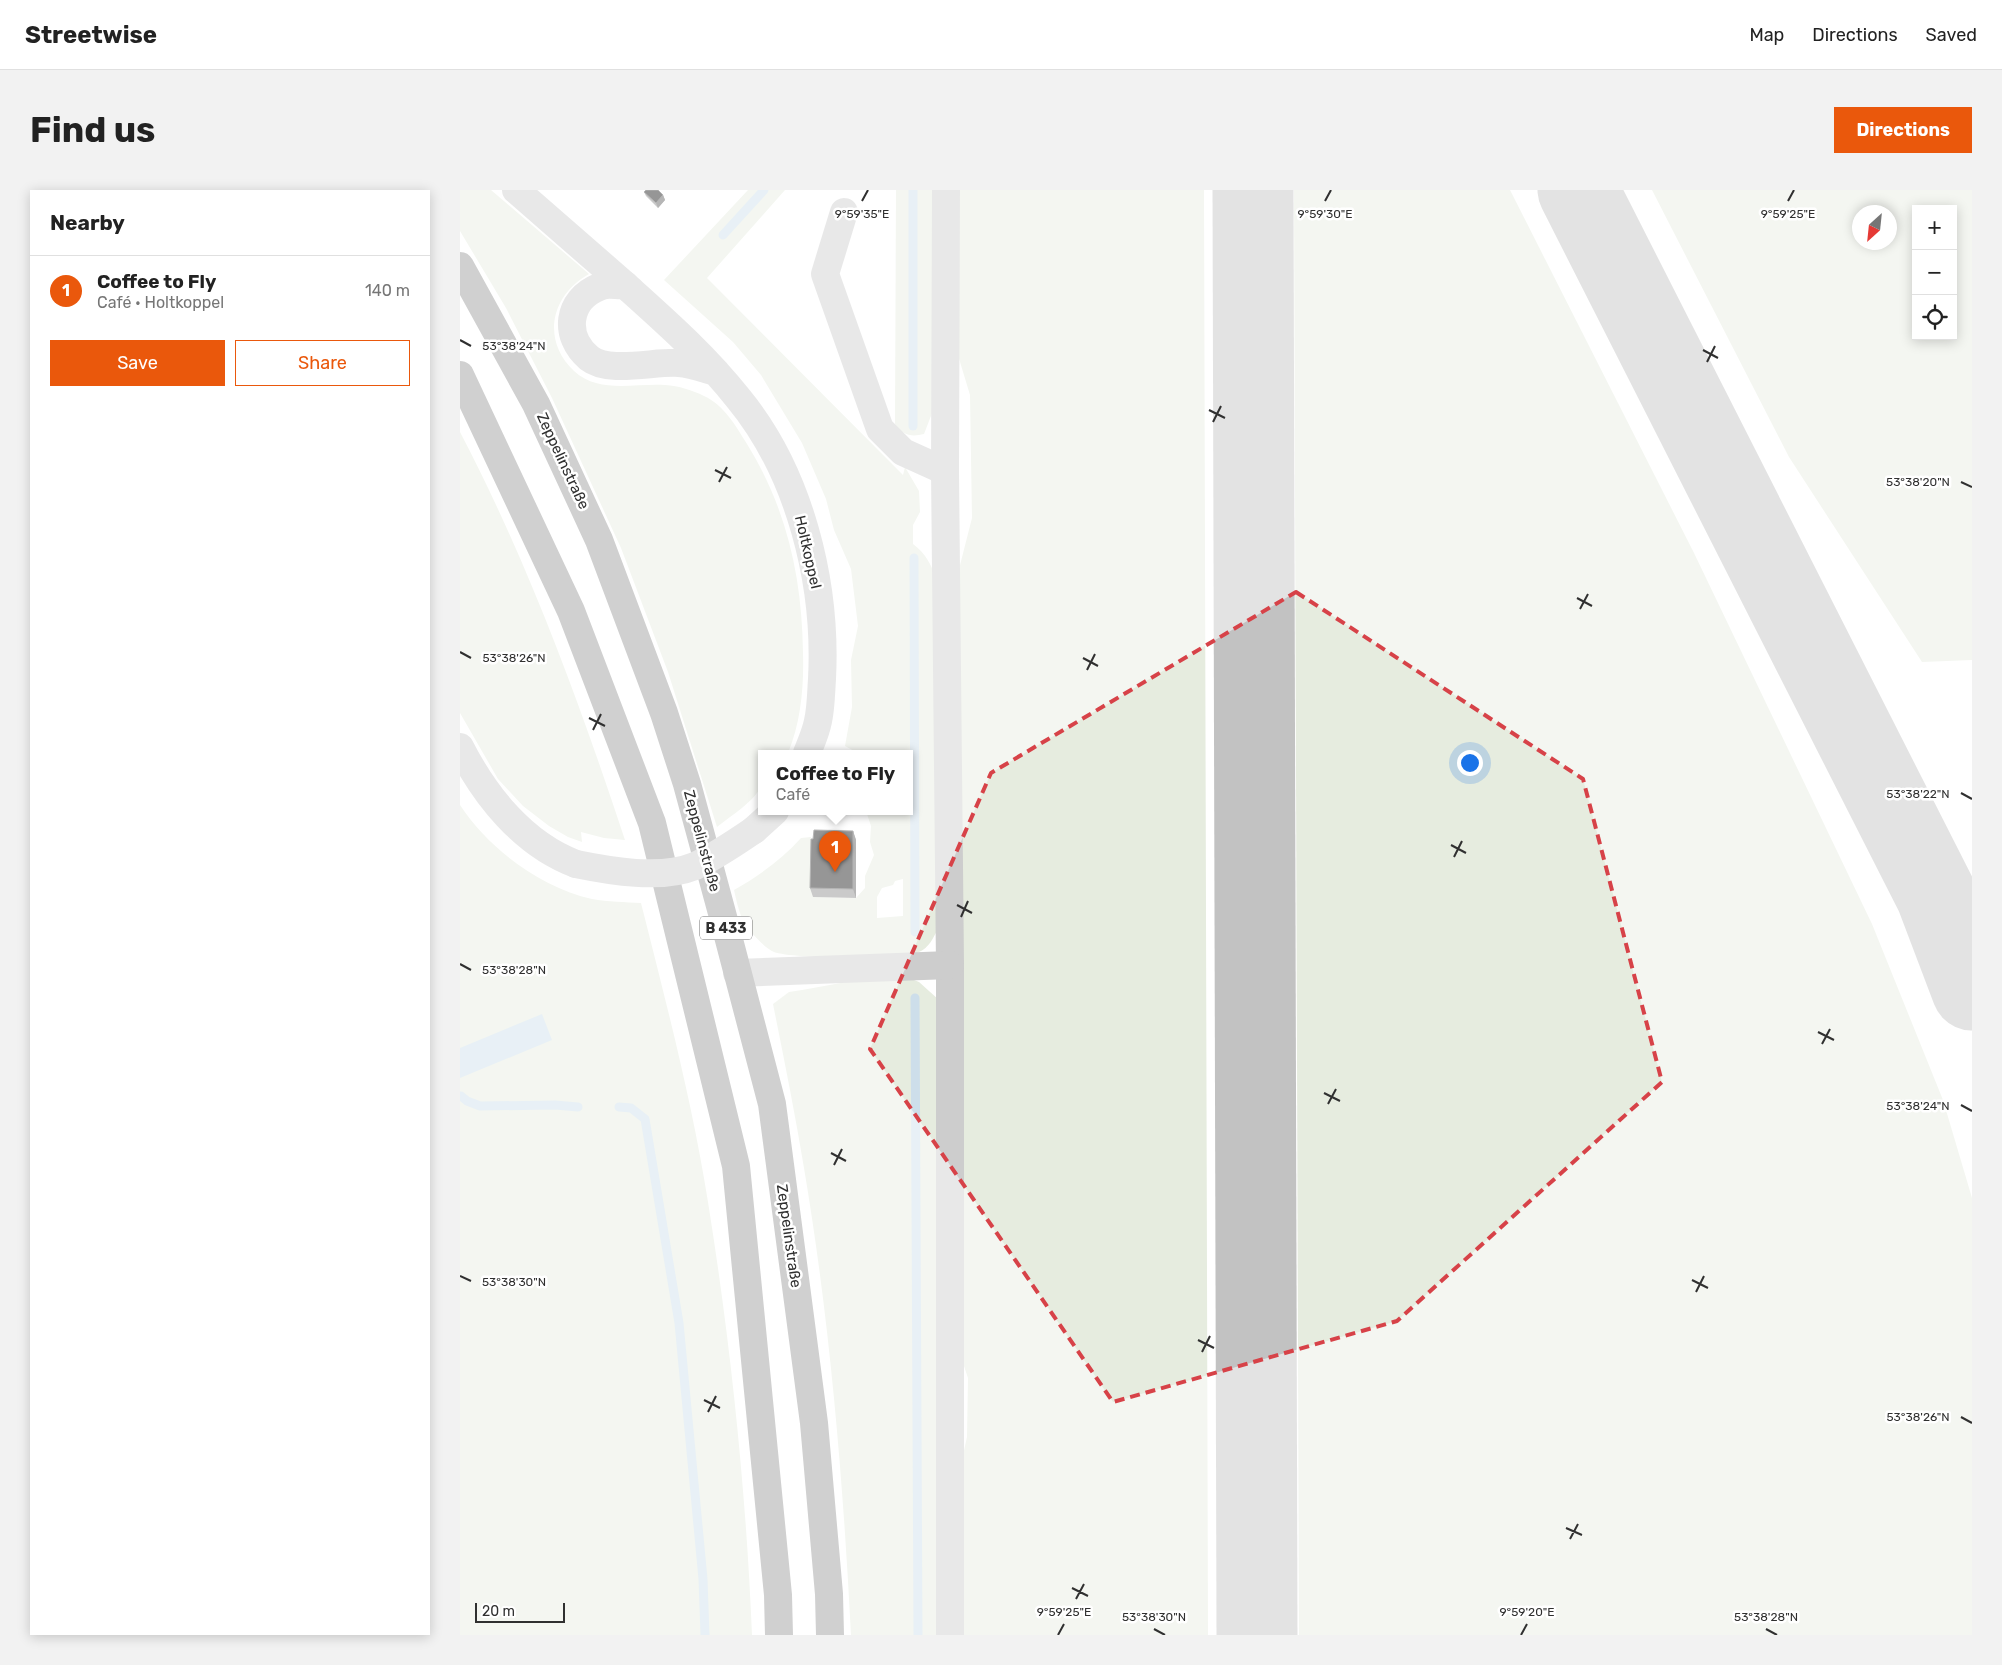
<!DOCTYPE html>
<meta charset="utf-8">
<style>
:root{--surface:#fff;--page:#f2f2f2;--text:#222;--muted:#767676;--line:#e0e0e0;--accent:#ea580c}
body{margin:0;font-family:Rubik,sans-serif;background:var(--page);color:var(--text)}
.controls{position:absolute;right:15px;top:15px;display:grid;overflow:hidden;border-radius:0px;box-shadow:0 2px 12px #0003}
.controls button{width:45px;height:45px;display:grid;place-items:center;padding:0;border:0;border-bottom:1px solid var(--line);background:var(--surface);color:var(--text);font:25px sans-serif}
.compass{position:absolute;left:1392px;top:15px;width:45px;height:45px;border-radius:50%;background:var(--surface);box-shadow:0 2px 12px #0003;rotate:207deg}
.scale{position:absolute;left:15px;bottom:12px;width:90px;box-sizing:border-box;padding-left:5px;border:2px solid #303030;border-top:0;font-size:14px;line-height:18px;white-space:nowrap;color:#303030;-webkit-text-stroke:4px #fff;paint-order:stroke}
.you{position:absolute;left:1009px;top:572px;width:18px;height:18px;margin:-12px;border:4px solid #fff;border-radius:50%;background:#1a73e8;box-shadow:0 0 0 8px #1a73e833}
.badge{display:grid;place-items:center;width:32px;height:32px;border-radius:50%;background:var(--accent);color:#fff;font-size:16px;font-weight:700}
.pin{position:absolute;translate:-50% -41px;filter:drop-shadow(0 1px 2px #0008)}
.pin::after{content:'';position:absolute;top:26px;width:18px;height:15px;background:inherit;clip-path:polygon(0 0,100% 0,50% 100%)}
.popup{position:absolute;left:298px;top:560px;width:155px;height:65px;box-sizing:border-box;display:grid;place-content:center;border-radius:0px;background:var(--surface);filter:drop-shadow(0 1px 4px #0005);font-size:16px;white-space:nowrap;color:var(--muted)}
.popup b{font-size:19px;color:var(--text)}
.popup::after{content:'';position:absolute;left:50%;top:100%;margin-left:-10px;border:10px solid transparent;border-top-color:var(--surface)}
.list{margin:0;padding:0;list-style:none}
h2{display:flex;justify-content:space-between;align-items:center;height:65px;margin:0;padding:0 20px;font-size:21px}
h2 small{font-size:16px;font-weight:400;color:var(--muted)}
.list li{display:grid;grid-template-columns:32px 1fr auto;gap:15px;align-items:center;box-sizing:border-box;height:70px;padding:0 20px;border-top:1px solid var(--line)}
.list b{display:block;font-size:19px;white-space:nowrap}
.list p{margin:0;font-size:16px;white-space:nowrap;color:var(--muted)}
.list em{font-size:16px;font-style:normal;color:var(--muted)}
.actions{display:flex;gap:10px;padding:15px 20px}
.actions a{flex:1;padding:11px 0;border:1px solid var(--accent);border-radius:0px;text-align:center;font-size:18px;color:var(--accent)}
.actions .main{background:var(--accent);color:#fff}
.icon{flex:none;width:28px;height:28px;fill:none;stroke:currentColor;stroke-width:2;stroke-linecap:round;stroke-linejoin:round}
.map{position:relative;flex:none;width:1512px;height:1445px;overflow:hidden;border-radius:0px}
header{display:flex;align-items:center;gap:30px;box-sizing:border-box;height:70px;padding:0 25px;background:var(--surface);border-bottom:1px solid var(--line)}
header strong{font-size:24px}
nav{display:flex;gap:28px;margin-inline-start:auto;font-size:18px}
.intro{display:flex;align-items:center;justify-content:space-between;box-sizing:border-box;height:120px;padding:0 30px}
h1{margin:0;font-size:35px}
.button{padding:12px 22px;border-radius:0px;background:var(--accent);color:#fff;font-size:18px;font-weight:700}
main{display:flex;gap:30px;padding:0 30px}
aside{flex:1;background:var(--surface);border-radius:0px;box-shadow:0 2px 12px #0003}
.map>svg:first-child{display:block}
.green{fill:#e6ecdf;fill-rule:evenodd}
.water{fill:#cddeea}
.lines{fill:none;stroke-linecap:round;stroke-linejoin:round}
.stream{stroke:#cddeea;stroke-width:9}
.taxiway{stroke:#c2c2c2;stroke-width:81}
.minor{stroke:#cdcdcd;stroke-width:28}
.highway{stroke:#979797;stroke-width:28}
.minor-bridge{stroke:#cdcdcd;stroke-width:28}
.wall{fill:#8b8b8b}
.shaded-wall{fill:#5d5d5d}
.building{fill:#171717;stroke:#5d5d5d}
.marked{fill:none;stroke:#d74248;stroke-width:4;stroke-dasharray:10 6;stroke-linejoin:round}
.ticks{fill:none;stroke:#303030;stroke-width:2}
.labels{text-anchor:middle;stroke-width:5;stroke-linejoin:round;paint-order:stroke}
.shield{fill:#fff;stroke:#6e6e6e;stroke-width:1}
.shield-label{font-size:14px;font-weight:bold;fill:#303030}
.street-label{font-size:15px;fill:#303030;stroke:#fff}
.ticks-label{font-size:12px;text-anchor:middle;fill:#303030;stroke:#fff;stroke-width:5;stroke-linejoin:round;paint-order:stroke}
</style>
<header>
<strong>Streetwise</strong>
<nav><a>Map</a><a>Directions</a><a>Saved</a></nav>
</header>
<div class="intro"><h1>Find us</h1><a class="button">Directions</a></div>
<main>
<aside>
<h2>Nearby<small></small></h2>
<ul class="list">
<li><span class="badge">1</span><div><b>Coffee to Fly</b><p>Café · Holtkoppel</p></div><em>140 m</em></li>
</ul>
<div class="actions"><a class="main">Save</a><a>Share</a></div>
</aside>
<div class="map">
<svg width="1512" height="1445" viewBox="0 0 1512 1445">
<rect width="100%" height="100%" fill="#fff"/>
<!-- green -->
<g class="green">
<path d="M0 0H31L129 84C91 105 81 150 114 181 139 204 174 193 205 195 219 196 232 200 244 206 264 215 276 236 287 254 327 319 342 387 343 463 344 496 341 532 328 563H301C301 573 303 585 301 595 298 609 268 628 257 637L208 482 161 358 92 208 46 118 0 41Z"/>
<path d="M288 0H325L247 88 443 285 445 277 459 301 460 322 453 335V354C466 364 471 374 476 389L478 739C473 748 469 758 459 762 442 770 332 769 314 762 304 758 284 736 281 726 278 718 276 709 274 700 299 686 322 669 341 648L351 647 353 707 396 708 405 698V686L414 665 410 652 411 636 406 621H449V563H398L385 556 392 517 391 470 398 436 391 379 374 340 366 309 342 253 301 185 273 152 204 90ZM443 689V726L417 728V707L422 698 433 695 435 691Z"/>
<path d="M436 0H476L474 218 464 244C452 247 443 246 435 234Z"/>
<path d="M497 0H744L748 1445H501V1274L507 1247 508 1188 500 1164 498 383 512 328 510 205 497 162Z"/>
<path d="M834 0H1050L1234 363 1412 734 1483 910 1512 1008V1445H839Z"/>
<path d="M1192 0H1512V470L1462 472 1329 267ZM1456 19H1493V146H1456ZM1400 22H1430V52H1400Z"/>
<path d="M0 242C68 372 119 511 165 650L144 648 121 642 122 652 108 647 89 636 63 616 38 589 0 523Z"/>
<path d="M0 615C29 659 80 697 132 709 148 712 165 712 181 713 206 812 232 911 248 1012 271 1156 286 1300 292 1445H0Z"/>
<path d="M449 788 459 792 479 810 480 1445H391C383 1289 370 1132 344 978 335 923 324 869 313 814L329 802 342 800 403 789Z"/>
</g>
<!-- water -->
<path class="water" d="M82 824 92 850 0 888V858Z"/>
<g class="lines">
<!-- stream -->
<g class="stream">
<path d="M453 0V236"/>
<path d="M263 45 304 0"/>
<path d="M454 368 455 742"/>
<path d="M455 808 458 1445"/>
<path d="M1 906 7 911 20 916 95 915 118 917"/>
<path d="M159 917 171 918 185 929 219 1133 243 1389 245 1445"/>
</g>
<!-- taxiway -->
<g class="taxiway">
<path d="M793 0 797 1445"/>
<path d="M1118 0 1476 705 1512 800"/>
</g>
<!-- minor -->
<g class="minor">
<path d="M56 0 165 95"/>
<path d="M486 0 485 281 490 775V1445"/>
<path d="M384 22 365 84 420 239 443 262 485 281"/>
<path d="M256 182C245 179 231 174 219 173 195 171 149 184 129 168 103 146 107 110 139 97 146 93 157 96 165 95 205 131 245 166 278 208 340 283 367 393 362 489 361 503 361 518 358 531 356 542 351 553 347 563"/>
<path d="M0 557C25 606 63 654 116 674"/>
<path d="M294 640 315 621"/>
<path d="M277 783 490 775"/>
</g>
<!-- highway -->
<g class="highway">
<path d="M0 76 76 214 139 350 204 523 227 594 262 723 312 914 354 1233 369 1404 370 1445"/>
<path d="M0 185 111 421 192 633 276 976 318 1405 319 1445"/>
</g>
<!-- minor-bridge -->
<path class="minor-bridge" d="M116 674C150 681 201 690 235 676 256 666 275 653 294 640"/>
</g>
<!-- wall -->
<g class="wall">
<path d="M184 2 203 5 205 10 198 18 186 6Z"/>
<path d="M393 641 396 650V708L353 707 350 698 353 649Z"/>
</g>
<!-- shaded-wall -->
<g class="shaded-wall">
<path d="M203 5 205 10 198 18 196 13Z"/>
<path d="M393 641 396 650V708L393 699Z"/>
</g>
<!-- building -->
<g class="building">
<path d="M186 0H198L203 5 196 13 184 2Z"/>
<path d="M354 640 393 641V699L350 698 351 649H353Z"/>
</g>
<!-- marked area -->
<path d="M0 0H1512V1445H0ZM836 402 1123 589 1202 892 937 1131 653 1212 410 859 531 583Z" fill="#fff" fill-opacity=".55" fill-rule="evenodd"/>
<path class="marked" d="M836 402 1123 589 1202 892 937 1131 653 1212 410 859 531 583Z"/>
<!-- ticks -->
<path class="ticks" d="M402 11 408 0M865 11 871 0M1328 11 1334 0M0 150 11 156M1243 160 1258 168M1247 172 1255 156M749 220 765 228M753 232 761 216M255 280 271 288M259 292 267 277M1501 292 1512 297M1117 408 1132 416M1120 419 1128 404M0 462 11 468M623 468 638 476M627 480 635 464M129 528 145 536M133 540 141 524M1501 603 1512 609M991 655 1006 663M994 667 1002 651M497 715 512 723M501 727 508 711M0 774 11 780M1358 842 1374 850M1362 854 1370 839M864 903 880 911M868 914 876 899M1501 915 1512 921M371 963 386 971M374 975 382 959M0 1086 11 1091M1232 1090 1248 1098M1236 1102 1244 1086M738 1150 754 1158M742 1162 750 1146M244 1210 260 1218M248 1222 256 1206M1501 1227 1512 1233M1106 1338 1122 1345M1110 1349 1118 1334M612 1398 628 1406M616 1409 624 1394M694 1439 705 1445M1306 1439 1317 1445M598 1445 604 1434M1061 1445 1067 1434"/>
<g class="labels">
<!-- shield labels -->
<rect class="shield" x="240" y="726.5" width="52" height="23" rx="4"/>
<g class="shield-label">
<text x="266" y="743">B 433</text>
</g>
<!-- street labels -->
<g class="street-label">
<text transform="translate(103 271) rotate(65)" y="5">Zeppelinstraße</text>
<text transform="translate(348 362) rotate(77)" y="5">Holtkoppel</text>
<text transform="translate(242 651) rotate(75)" y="5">Zeppelinstraße</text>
<text transform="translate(329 1046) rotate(82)" y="5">Zeppelinstraße</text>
</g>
</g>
<g class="ticks-label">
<text x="402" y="28">9°59'35"E</text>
<text x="865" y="28">9°59'30"E</text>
<text x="1328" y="28">9°59'25"E</text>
<text x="54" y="160">53°38'24"N</text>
<text x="1458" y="296">53°38'20"N</text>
<text x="54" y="472">53°38'26"N</text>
<text x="1458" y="608">53°38'22"N</text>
<text x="54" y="784">53°38'28"N</text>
<text x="1458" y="920">53°38'24"N</text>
<text x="54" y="1096">53°38'30"N</text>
<text x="1458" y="1231">53°38'26"N</text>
<text x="604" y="1426">9°59'25"E</text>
<text x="1067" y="1426">9°59'20"E</text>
<text x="694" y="1431">53°38'30"N</text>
<text x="1306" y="1431">53°38'28"N</text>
</g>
</svg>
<div class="controls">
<button>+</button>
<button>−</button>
<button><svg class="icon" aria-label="locate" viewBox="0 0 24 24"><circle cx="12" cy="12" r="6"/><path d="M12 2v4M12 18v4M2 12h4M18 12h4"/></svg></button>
</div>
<svg class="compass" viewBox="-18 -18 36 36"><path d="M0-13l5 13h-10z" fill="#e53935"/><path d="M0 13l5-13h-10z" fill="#767676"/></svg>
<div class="scale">20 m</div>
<div class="you"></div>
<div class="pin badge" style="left:375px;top:682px">1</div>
<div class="popup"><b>Coffee to Fly</b>Café</div>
</div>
</main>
